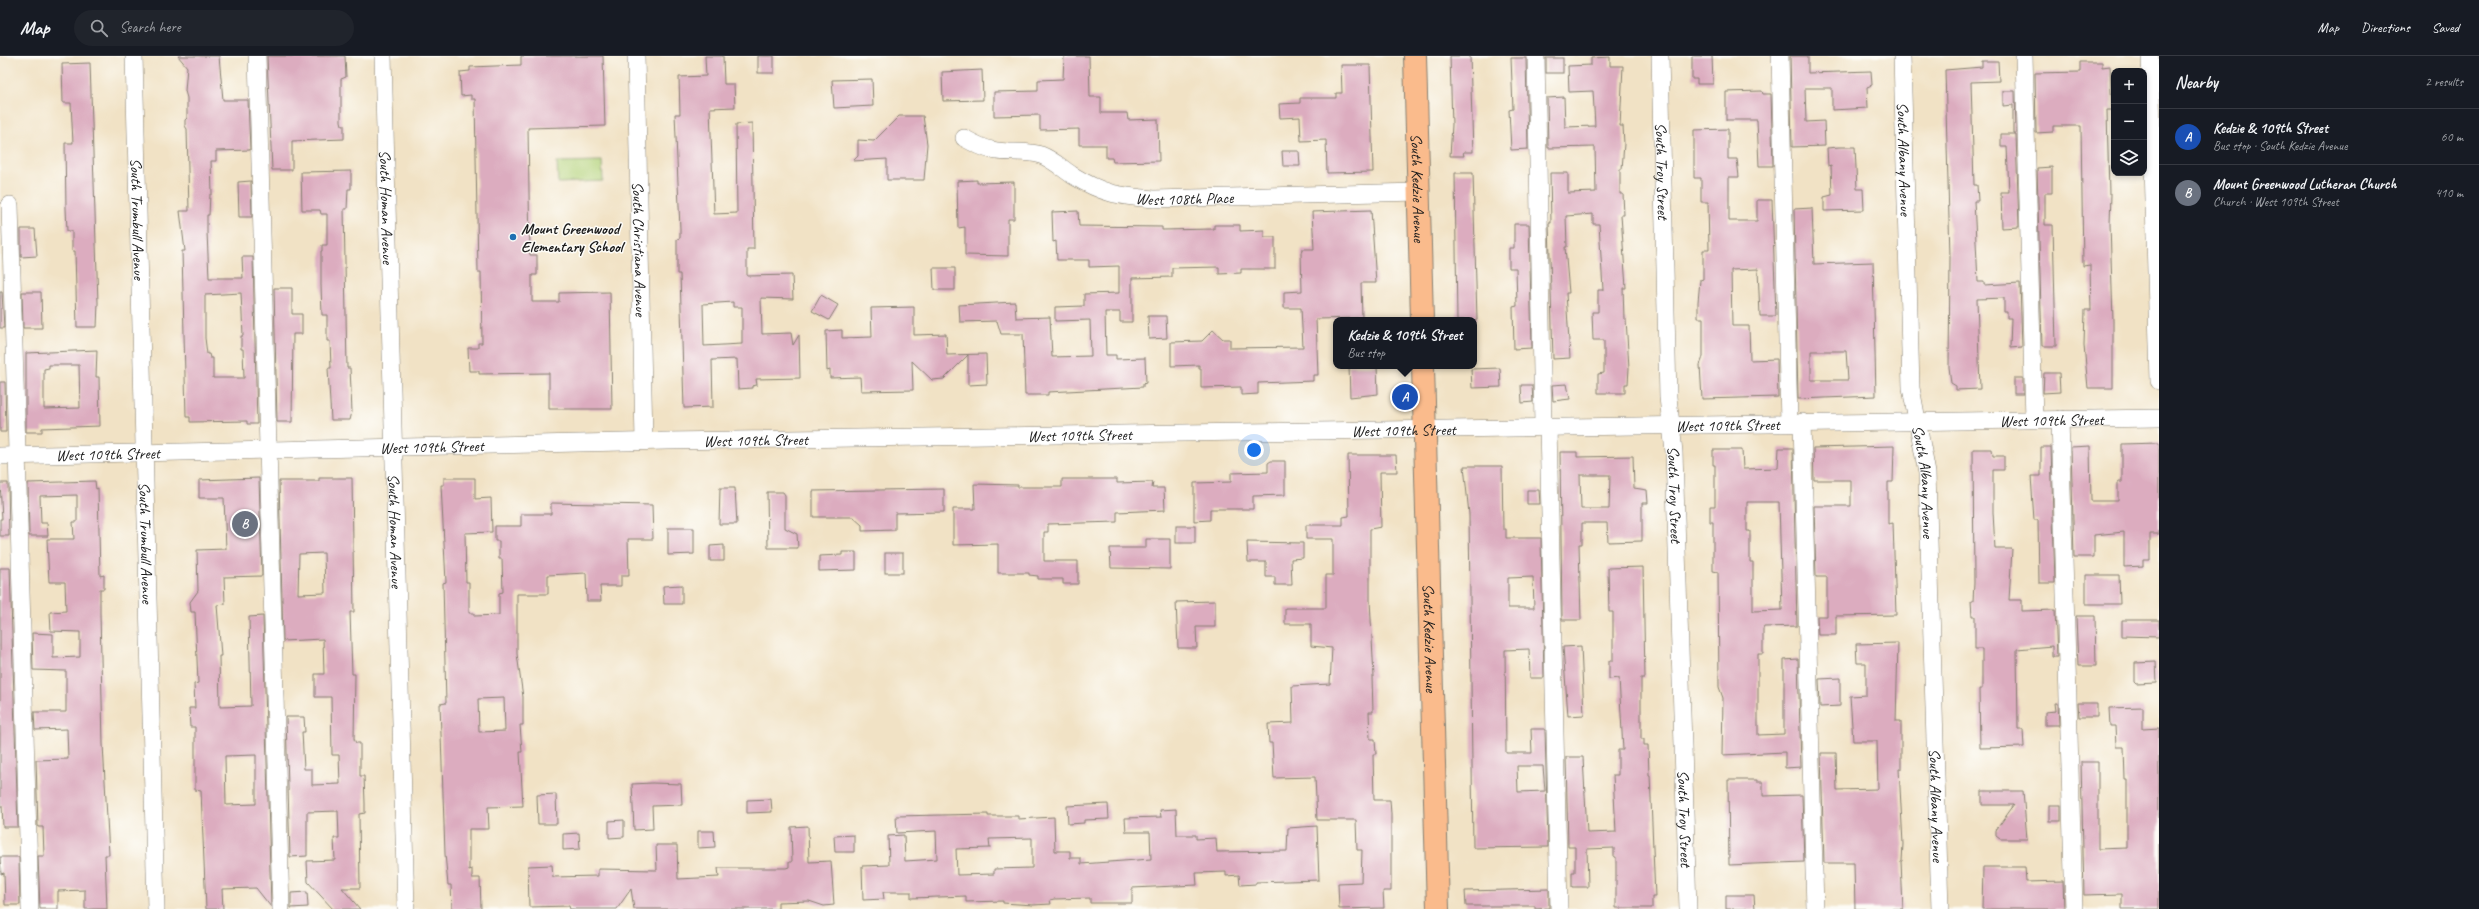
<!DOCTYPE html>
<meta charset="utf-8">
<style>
:root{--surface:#171b24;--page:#20242c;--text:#f1f3f6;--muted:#9ea1a6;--line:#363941;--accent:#0b8043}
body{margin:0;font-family:Caveat,sans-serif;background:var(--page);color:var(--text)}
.controls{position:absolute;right:12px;top:12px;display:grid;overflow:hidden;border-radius:8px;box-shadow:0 2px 6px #0003}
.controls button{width:36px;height:36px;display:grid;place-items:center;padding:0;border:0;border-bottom:1px solid var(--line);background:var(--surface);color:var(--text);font:20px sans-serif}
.you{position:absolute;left:1254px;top:394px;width:14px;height:14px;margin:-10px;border:3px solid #fff;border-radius:50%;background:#1a73e8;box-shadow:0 0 0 6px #1a73e833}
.badge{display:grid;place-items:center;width:26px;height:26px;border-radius:50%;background:var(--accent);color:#fff;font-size:13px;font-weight:700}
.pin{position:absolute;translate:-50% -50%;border:2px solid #fff;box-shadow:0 1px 4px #0006}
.popup{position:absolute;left:1333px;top:261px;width:144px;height:52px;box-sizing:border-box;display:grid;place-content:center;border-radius:8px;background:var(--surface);filter:drop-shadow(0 1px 3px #0005);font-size:13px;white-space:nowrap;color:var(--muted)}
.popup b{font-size:15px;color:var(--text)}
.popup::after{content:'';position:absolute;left:50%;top:100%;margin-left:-8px;border:8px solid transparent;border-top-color:var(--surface)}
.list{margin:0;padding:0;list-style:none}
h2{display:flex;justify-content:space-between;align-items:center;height:52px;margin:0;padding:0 16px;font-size:17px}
h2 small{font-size:13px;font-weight:400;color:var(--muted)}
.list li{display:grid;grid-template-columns:26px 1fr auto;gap:12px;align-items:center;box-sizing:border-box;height:56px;padding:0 16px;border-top:1px solid var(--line)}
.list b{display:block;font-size:15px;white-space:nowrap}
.list p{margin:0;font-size:13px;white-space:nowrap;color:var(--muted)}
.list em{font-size:13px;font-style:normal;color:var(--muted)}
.icon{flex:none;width:22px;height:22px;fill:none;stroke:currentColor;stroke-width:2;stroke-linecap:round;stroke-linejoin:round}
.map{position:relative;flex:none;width:2159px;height:853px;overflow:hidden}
header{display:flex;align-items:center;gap:24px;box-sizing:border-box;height:56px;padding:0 20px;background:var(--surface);border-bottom:1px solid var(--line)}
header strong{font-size:19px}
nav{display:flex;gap:22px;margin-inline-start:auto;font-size:14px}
.search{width:280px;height:36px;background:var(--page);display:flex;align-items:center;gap:10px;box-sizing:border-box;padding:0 14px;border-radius:22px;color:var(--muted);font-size:15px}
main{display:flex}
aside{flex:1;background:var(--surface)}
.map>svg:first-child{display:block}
.green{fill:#b4d37b;stroke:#68784c}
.building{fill:#dcacbf;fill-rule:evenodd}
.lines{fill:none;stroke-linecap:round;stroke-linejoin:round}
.minor-casing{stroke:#867f70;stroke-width:18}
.major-casing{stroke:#867f70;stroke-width:24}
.minor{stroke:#fff;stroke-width:17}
.major{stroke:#fabb8c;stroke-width:22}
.poi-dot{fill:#1f6fb2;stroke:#fdfcf7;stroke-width:1.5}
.labels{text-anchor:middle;stroke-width:3;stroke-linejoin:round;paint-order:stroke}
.street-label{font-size:16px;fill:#1c1c1c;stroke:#fdfcf7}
.poi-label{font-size:16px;font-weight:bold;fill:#1c1c1c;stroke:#fdfcf7;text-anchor:start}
</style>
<header>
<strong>Map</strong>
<div class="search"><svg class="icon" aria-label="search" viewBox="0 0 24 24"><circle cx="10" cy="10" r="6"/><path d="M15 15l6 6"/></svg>Search here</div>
<nav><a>Map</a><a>Directions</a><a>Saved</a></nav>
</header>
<main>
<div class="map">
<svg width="2159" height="853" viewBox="0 0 2159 853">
<rect width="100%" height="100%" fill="#fdfcf7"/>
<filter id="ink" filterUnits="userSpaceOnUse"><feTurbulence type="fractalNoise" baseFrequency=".025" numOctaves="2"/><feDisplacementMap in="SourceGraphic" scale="8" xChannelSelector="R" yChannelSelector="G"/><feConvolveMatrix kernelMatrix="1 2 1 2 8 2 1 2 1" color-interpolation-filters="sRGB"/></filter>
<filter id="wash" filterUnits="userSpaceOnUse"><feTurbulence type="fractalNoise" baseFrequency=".012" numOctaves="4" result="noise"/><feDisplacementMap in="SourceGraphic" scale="16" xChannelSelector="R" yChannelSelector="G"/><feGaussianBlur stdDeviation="0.9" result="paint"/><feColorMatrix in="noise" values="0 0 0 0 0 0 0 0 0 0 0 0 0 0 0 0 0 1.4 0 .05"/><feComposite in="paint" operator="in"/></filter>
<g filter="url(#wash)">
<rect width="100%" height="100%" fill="#f1e2c5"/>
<!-- green -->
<path class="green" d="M602 105 603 125 558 127 557 106Z"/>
<g id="blocks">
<!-- building -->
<g class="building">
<path d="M178 0H219L223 44H248L250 94 216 95V105H211L212 138H210L209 159H207V176L209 222H243L242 201H253L257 368H247V365L190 366V361H186L182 195H185L180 155H189L187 73 185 70V64L187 62V42L185 35 187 11ZM241 237 243 280H241V293H243L244 322H213V302H210L209 298H207L205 282V239Z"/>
<path d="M267 0H345L346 21 341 23V65L342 69H344V83L292 85V114H272Z"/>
<path d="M521 0H603L605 70 528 72 530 199H537V219H532V246H559V237L610 236 612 353H549V317L479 318V315H469L468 292H478V287H482L481 216H478L475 43H471V39L461 40 460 16 470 15V11L521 9Z"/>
<path d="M705 0H723L724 28H734L735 51 710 52 714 158 737 157 736 68 752 67 754 193H747V220L792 219 793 243 761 242 762 278 791 277 793 289 799 279 800 322 756 323 757 329 752 330V332L738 333 737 303 712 304 713 351 684 352 680 218H677V183L680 182V173L675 58H680L679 21 706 20ZM733 246V251H742V288L704 290 703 248Z"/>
<rect x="758" y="0" width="16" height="17"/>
<path d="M1064 0H1089L1090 41H1101V57H1127L1128 64 1158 63 1159 105 1113 106 1112 102H1106V89H1079V73L1040 74V59L994 60V36L1038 35V24L1063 23Z"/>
<path d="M1450 0H1470L1473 96H1463L1464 100H1450L1452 69Z"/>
<path d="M1692 0H1712L1713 28H1697V23H1692Z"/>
<path d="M1790 0H1808V17L1871 15 1872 29 1867 31 1868 52 1832 54V32H1805L1806 66 1824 65 1825 90 1792 91Z"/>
<path d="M1610 1V10H1623L1620 70H1623L1624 88 1622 113H1620V138H1623L1624 159H1621L1626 232H1623L1624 263H1626L1629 312 1628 328H1625V337H1598V318L1604 317V284H1593L1592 256H1598V234H1603L1599 168H1593V158L1566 160 1567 191H1565L1569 237H1566L1570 302 1553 303 1549 167H1551L1550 117H1568V137L1596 136 1595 91 1548 92 1547 42 1564 41 1565 71 1595 70 1593 35 1569 36 1568 10 1591 9V2Z"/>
<path d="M1511 2H1526L1528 93 1511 94 1509 54 1513 53Z"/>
<rect x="1546" y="2" width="17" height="15"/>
<path d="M1982 5H1998L1999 25 1971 26 1974 129H1977L1978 145H1974L1978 226H1984V229L2020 227 2022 291 2010 292 2011 262H2007V256H2004V242L1977 243 1980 333 1956 334V330L1951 327 1949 311 1950 201 1945 14 1982 11Z"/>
<path d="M2080 6H2102V11L2110 10 2112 54H2107L2109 138H2111L2110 168 2113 265V332H2088L2084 289 2085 254H2091L2090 212V209L2083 210 2081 70H2053V76L2036 77 2035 17 2080 16Z"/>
<path d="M90 7 98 247 97 271H77L75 195H72V175H67L66 152 65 87H73L71 47H63L62 8Z"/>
<path d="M1341 9H1370L1373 116 1327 117 1326 84 1301 85 1300 61 1280 62 1279 48 1300 47V42H1336V37H1342Z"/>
<path d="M982 14 983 44 943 45 942 16Z"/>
<path d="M872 23 873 50 834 52 832 24Z"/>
<path d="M1762 35 1763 38H1771L1773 110H1759L1757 64H1726V36Z"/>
<path d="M2003 35H2015L2016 77H2013V49L2003 50Z"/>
<path d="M899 60H923L927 88 924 124H887V103L853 105 858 100V84L874 85Z"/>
<path d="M1728 73V103H1737L1739 121H1729V165H1757V144H1772L1776 260H1760L1758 213 1731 214 1732 270H1749L1750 304 1777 303 1778 341 1702 343 1700 309 1703 301V262H1698V246L1700 224 1703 223V194H1709L1708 146H1701V122H1694V74Z"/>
<path d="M2001 78H2016L2019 171 2002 172 2001 136H2009L2007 91H2001Z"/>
<path d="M1839 91H1855L1857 133H1863L1864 154 1824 155V141L1832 139 1831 109 1828 110 1827 92Z"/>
<path d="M1282 95H1299L1300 110H1283Z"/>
<path d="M2052 111V137H2045V169H2053L2056 290H2042L2037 112Z"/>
<path d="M351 115V133H348L347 153H344L347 312H350L352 356 350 364H331L328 312H331L330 285H327V259H322L321 229V195H322V189H327V158H321L320 154H302L301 116Z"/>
<path d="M1455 117H1473L1477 264H1457Z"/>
<path d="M977 124V127L1014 126V163H1008V200L965 199V171L958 172 957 125Z"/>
<path d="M251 125 252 161H239L238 126Z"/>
<path d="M1812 152 1814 208 1873 206 1876 340 1798 343 1794 153ZM1811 295H1846L1848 324H1811Z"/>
<path d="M1371 154 1376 227H1361L1362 262 1316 263 1318 319H1313V325L1258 327V338L1241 339V331L1201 332V312H1199V309L1171 310V286L1202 285 1213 274 1223 283H1230V292L1303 291 1301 252H1284V236L1302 235 1301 197 1302 193H1314L1312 156Z"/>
<path d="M1078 155 1079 170 1162 171V174L1214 173V169H1240V175L1264 174V181H1275V213H1241V217L1219 218V211L1172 212V221L1132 222V266H1120V256H1105L1106 299H1116V303L1145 302 1146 327 1143 328V331L1048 336V339H1025L1023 278H1001L997 265 960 266 959 249 1015 246 1016 262 1050 261 1052 301 1091 300 1090 264 1055 265V251L1084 250V238L1119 237V210L1089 211V204H1057L1056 185 1053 186 1052 156Z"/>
<path d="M1514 168H1529L1532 292 1514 293 1513 251 1517 250 1516 212H1509V192H1514Z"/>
<path d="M21 173H35L37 200 21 201Z"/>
<path d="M933 212H955V234H934Z"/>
<path d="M274 232H292V258H302V278H293L292 366H277Z"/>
<path d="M0 236H2L4 272H0Z"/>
<path d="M22 236H41L42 272H23Z"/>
<path d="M821 239 838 249 829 264 812 255Z"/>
<path d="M914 251V279L946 278 947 299 986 298 987 328 968 329V299L944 323 932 324 912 305 913 334 861 335 860 321 830 322V314L827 315 826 275 842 274V282L872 281 871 252Z"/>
<path d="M1148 260H1166L1167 282 1149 283Z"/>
<path d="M97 294 96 321H99L100 370 42 372V376H26V297ZM49 309H79L80 352 44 353V313L49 312Z"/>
<path d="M1349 310H1377L1378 338 1350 341Z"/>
<path d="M1500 312 1501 331 1472 332 1471 313Z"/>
<path d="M2044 317H2059L2060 336 2043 337Z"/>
<rect x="2014" y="322" width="9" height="16"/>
<path d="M0 326H5L6 376H0Z"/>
<path d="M1567 328 1570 343 1553 345 1552 329Z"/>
<path d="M1521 329H1532L1533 346 1522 347Z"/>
<path d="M2159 387V478H2150V504H2143V510L2124 511V476L2094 479V501H2074L2071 391 2090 390 2091 445H2118V426H2122V388Z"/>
<path d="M1894 390 1893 426H1888V468L1893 467 1896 559 1836 560V579H1818L1817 560H1827V521H1816L1814 450H1851V424H1814L1813 392Z"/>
<path d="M2041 391H2051L2055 527H2039L2038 464H2034L2031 420H2041Z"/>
<path d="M1779 392H1793L1797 570 1764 571 1763 573V598H1758V679L1784 678V604L1798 603 1801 711 1785 712V696L1722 699 1723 642 1719 631 1718 516 1713 515V466H1710V450H1715V409H1713V394H1742L1743 413 1778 412ZM1747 446H1779L1782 554 1753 555V506H1750V475H1747Z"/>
<path d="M1973 393H1992L1993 400H2004V414H1993V456L1995 493H2012L2009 544H2022V555L2055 554 2057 601H2052V590L2017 593 2018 673H2023L2024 691 1980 692 1979 633H1982V593H1975V560H1972L1971 545H1973L1974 527Z"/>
<path d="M1560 396H1577V401L1633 400 1634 432 1647 434 1648 447H1642V485L1608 486 1607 467H1582V488H1579L1581 564H1562ZM1580 419H1610L1609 453H1581Z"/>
<path d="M1348 399H1396L1397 416H1380L1381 471 1370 473V544L1374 621H1372L1373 656H1369L1370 683H1375L1376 698H1373L1374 744H1390L1391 758V835H1383L1384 852 1339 853 1338 827 1361 826 1362 794H1357L1356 764H1317L1315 721 1274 722 1272 687H1269L1268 668 1293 667 1292 630 1330 628 1332 592 1311 590V568H1285V552H1326V519H1333V483H1306V469H1343V461L1349 460Z"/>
<path d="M1271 405H1285V439L1253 440V453H1210V464L1194 465V427L1231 426V417L1268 416V407Z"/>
<path d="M1464 410H1502L1503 473H1506V482H1541L1544 622H1530L1529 593 1505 594 1506 697H1532L1531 673H1545L1548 791 1473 792 1469 458ZM1533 521 1534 552H1508V522ZM1517 710H1543L1545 735 1518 736Z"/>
<path d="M259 422 262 520 224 521 225 548 217 549 221 600H219L220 651 251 650 249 561 263 560 271 851 256 832 222 833 223 853H206L201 735 195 734V671H190L189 652H195L194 628 198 627 195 556H191L190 546 198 535 197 494 226 493 224 442H199V424ZM256 699V748L226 749 225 700Z"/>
<path d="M319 422H352L354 556H350L352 618H355L354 683 356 687H360V720H364L365 747V757L359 758 360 832H342L360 853H333L308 826 307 805 335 804 334 782H339L338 755 307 756V800L290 801 286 661H304L305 676H302L304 713H312V729L340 728 339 699H332L331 641H315V618H324L323 583 283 585 279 425H319ZM324 497 325 537 298 538 299 498Z"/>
<path d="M444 422H475V443L491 442 492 476 465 477 466 526H469V557H474V560L499 559V537L503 536 502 503H499V485H495V470H521V458H551V447L652 449 653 483H628L629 520H621V530H600L601 545H587L586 517 548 519V538H517V598L523 641V669H520L522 696H520L523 750 488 751 489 773H469V814L472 813V822H480L481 853H452L451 829H448L445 798 440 648 446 647 443 527 446 526 441 429H444ZM504 642 505 675 479 676 478 643Z"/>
<path d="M1062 423H1117V427L1153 426 1152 432H1164L1165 454 1117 456V466L1048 468V476H1044V505H1078V528H1063V523H1038V520L1029 519V517H998V488L953 489V453H975L974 428 1018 429V431H1062Z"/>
<path d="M95 425 96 433 98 432 100 520 104 519V533H100V558L103 688 109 799H105L107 853H85V834L58 835V853H40L38 800H44L43 771H38L36 704 68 703 67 673 35 674 34 656H66V615L33 614 32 577 53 578V602L80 601V576L51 575 50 556 66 555 65 526H49L47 483H74L73 466H77V439L40 440 41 467H47L48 480H29L28 427Z"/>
<path d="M0 427H8L9 480H0V463H2Z"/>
<path d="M720 432H735L737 468H719Z"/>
<path d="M944 433V456L895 457V474L862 475V469L853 461H813V435Z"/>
<path d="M1527 434H1539L1540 448H1527Z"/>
<path d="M767 436H783L785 439V472L797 478 798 492H768Z"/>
<rect x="1176" y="470" width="19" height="17"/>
<path d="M668 472H694V498L668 499Z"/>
<path d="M1146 483H1170V513L1111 512 1110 492H1146Z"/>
<path d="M1247 486 1303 487V502L1291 503 1292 529H1275V521H1266V506H1248Z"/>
<path d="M724 489V505H710V490Z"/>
<path d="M842 496H856V514L819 515V500L842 499Z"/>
<rect x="885" y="497" width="18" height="20"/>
<path d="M1643 511 1645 622H1641V683H1644V689H1648L1649 719H1650L1655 841H1652V852H1616V801H1614V792L1587 793 1588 831H1572V816H1575V791H1568L1566 701H1583L1587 777 1616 776 1613 719H1618V694H1623L1619 622 1609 623V605H1613V556H1609L1608 512Z"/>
<path d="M0 512H10L18 771H3L2 750H0Z"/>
<path d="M2086 519H2119L2120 548H2086Z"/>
<path d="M682 529V548H664L663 530Z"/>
<path d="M1215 545V571H1196L1197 592H1178L1176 546Z"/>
<path d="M2076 560H2095L2096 610H2078Z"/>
<path d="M2122 564H2159V581L2122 580Z"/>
<path d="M1898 587 1896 665H1901V713H1899L1903 788 1902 805H1901L1903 853H1855L1854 807H1824L1821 697H1836L1837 734 1878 733 1877 685H1853L1850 640 1866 639V607H1857L1856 588Z"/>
<path d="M1581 590 1584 659 1568 660 1563 591Z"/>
<path d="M2156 606 2157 627 2137 628 2135 626V607Z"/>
<path d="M1840 622V650L1820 651 1819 623Z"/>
<path d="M2055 647H2058L2059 669H2045V656L2056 655Z"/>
<path d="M2078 647H2097V661H2079Z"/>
<path d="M2143 651V673L2159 672V853H2122V838L2084 839 2081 706H2098V793L2127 792V724H2125L2124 691H2116L2115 670H2110L2109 652Z"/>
<path d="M1728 724H1757V726H1763V740L1802 739 1804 806 1729 809Z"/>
<path d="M652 727 681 728 682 749 652 750 653 773 634 774 632 728Z"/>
<path d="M1982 735H2023L2027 783H2000L1996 780V774L2014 749H1982Z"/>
<path d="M556 738 557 768H538L537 739Z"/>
<path d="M771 743 772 756 747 757V744Z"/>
<path d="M1108 748 1109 763 1084 764V767L1068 768 1067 750Z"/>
<rect x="2049" y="749" width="12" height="16"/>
<path d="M1176 753 1177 779H1196V783L1216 782 1217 796 1287 795 1288 772 1317 770 1319 824 1256 826V828L1240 829 1239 819 1226 820V816L1196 817 1197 829 1132 832V847H1090V842L1054 843 1050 844 1051 848 1033 849 1003 847V845L966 846V840L911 842V836H883L884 843 863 844 862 810 889 809 888 780 904 779 905 805 937 803 936 775 897 777 896 760 988 758V760H1018V763L1054 761 1055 795H1070V802H1081V808L1151 803 1150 776H1126L1125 762 1161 761 1160 754ZM1032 782V812L994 813V818L957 819 956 793 990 792 989 783Z"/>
<path d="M624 764V781L609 782V765Z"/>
<path d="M808 770 809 806 831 805 834 849 824 850 809 845 778 846V853H634L631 833 617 853H570L569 850 529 851 528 810 552 809 553 821 598 820V813L657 814 656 789H677L678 823 719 821 718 812H786L789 811V806H792L791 771Z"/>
<path d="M698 775H714L715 791 698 792Z"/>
<path d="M579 777 580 793 563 794V778Z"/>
<path d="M854 779V796H835L834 780Z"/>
<path d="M0 801H19L20 849H5L4 817 1 818Z"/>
<path d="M1983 811H2025L2026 826 2063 825 2064 853H1982Z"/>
<path d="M1549 833V852L1535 853V850H1466L1465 835Z"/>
<path d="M307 836 308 851 291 852V837Z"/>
<path d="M1726 839H1754L1755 853H1726Z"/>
</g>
</g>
</g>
<g filter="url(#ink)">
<use href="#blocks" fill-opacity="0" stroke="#867f70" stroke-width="1"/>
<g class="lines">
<defs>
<g id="minor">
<path id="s1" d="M134 0 156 853"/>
<path d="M257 0 281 853"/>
<path id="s2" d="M383 0 406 853"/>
<path id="s3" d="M636 0 644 385"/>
<path d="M1536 0 1543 370"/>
<path id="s4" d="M1660 0 1668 341 1674 396 1688 853"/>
<path d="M1780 0 1789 366"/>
<path id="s5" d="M1902 0 1911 332 1927 417 1940 853"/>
<path d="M2024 0 2034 363"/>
<path d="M2150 0 2159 325"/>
<path id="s6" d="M964 82C973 87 982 92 992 94 1008 98 1025 94 1041 99 1052 103 1063 113 1072 119 1103 138 1118 140 1154 143L1418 136"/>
<path d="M10 149 30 853"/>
<path d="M2060 363 2074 853"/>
<path d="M1802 366 1815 853"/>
<path d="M1548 370 1559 853"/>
<path id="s7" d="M0 400 667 385 2159 362"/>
</g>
<g id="major">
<path id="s8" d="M1415 0 1422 264"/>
<path id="s9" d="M1423 310 1438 853"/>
</g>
</defs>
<!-- minor casing -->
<use href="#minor" class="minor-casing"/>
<!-- major casing -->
<use href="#major" class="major-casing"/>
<!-- minor -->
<use href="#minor" class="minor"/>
<!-- major -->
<use href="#major" class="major"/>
</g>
</g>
<!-- markers -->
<circle class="poi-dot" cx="513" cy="181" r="4"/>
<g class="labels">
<!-- street labels -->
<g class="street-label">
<text dy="6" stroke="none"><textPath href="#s5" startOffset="103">South Albany Avenue</textPath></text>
<text dy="6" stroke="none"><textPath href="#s4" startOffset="115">South Troy Street</textPath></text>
<text dy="6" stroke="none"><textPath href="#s8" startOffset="132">South Kedzie Avenue</textPath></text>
<text dy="6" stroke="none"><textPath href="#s6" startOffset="234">West 108th Place</textPath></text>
<text dy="6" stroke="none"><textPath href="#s2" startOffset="151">South Homan Avenue</textPath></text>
<text dy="6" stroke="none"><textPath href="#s1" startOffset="163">South Trumbull Avenue</textPath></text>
<text dy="6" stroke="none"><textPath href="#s3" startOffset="193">South Christiana Avenue</textPath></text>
<text dy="6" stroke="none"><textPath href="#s7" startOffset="2052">West 109th Street</textPath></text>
<text dy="6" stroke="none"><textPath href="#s7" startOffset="1728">West 109th Street</textPath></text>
<text dy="6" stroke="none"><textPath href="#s7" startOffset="1404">West 109th Street</textPath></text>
<text dy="6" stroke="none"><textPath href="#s7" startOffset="1080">West 109th Street</textPath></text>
<text dy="6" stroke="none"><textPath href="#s7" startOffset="756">West 109th Street</textPath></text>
<text dy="6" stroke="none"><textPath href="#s7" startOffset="432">West 109th Street</textPath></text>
<text dy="6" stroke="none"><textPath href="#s7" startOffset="108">West 109th Street</textPath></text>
<text dy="6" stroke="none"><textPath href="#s5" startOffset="427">South Albany Avenue</textPath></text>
<text dy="6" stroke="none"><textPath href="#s4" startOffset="439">South Troy Street</textPath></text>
<text dy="6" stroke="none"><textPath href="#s2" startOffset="475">South Homan Avenue</textPath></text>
<text dy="6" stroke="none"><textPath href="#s1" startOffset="487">South Trumbull Avenue</textPath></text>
<text dy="6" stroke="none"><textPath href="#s9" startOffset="272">South Kedzie Avenue</textPath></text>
<text dy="6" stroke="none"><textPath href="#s5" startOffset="751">South Albany Avenue</textPath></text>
<text dy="6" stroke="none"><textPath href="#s4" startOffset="763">South Troy Street</textPath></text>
</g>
<!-- poi labels -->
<g class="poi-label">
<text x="521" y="178">Mount Greenwood<tspan x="521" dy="18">Elementary School</tspan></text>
</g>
</g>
</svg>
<div class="controls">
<button>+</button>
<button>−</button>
<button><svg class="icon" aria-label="layers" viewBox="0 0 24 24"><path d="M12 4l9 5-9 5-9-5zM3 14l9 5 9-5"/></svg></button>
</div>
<div class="you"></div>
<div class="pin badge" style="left:1405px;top:341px;background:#1a4fb4">A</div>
<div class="popup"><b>Kedzie &amp; 109th Street</b>Bus stop</div>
<div class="pin badge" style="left:245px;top:468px;background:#6b7280">B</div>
</div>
<aside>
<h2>Nearby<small>2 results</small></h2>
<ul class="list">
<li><span class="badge" style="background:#1a4fb4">A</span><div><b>Kedzie &amp; 109th Street</b><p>Bus stop · South Kedzie Avenue</p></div><em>60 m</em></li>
<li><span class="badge" style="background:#6b7280">B</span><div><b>Mount Greenwood Lutheran Church</b><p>Church · West 109th Street</p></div><em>410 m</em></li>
</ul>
</aside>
</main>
